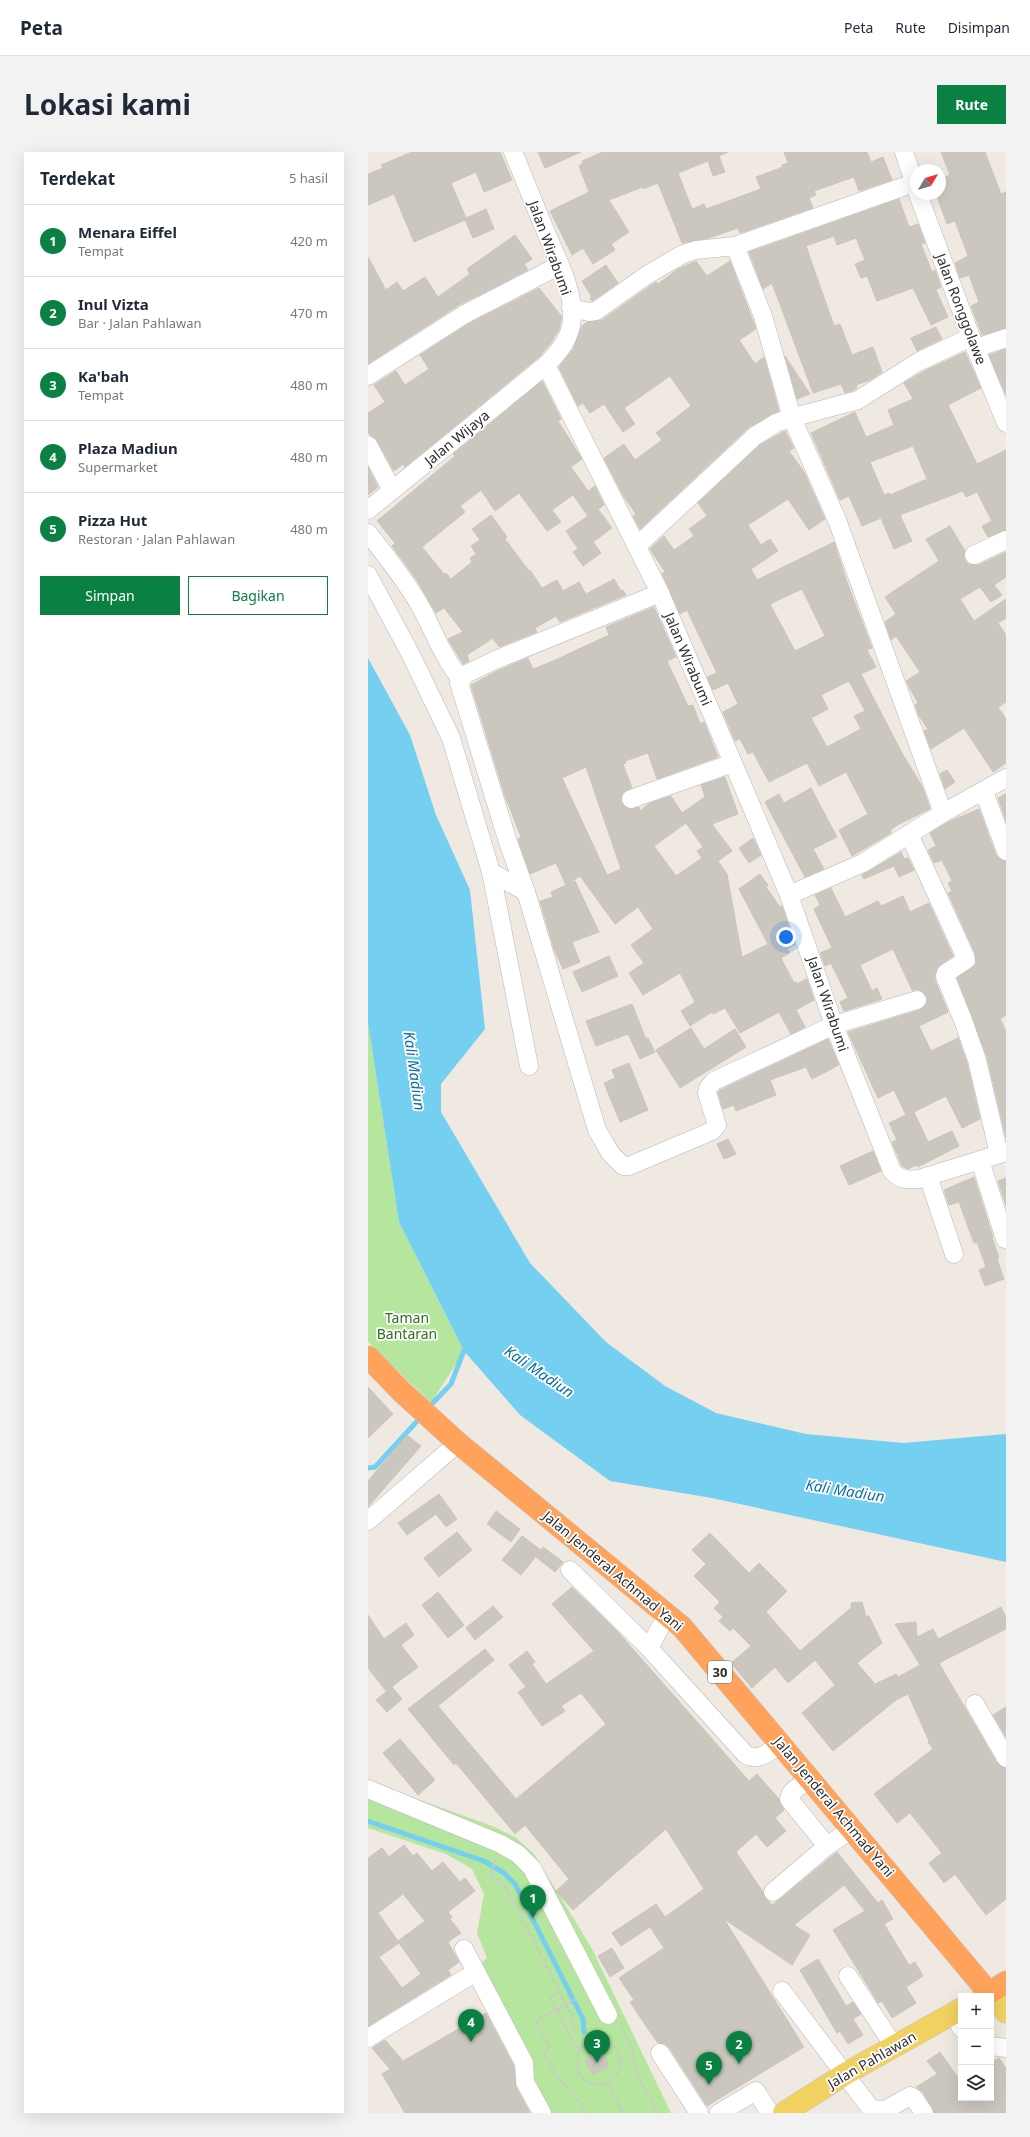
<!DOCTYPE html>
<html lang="id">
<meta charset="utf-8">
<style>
:root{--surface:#fff;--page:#f2f2f3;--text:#1f2937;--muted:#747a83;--line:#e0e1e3;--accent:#0b8043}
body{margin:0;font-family:"Noto Sans",sans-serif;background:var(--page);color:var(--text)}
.controls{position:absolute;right:12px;bottom:12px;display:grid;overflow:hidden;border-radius:0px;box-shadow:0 4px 16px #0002}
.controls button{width:36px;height:36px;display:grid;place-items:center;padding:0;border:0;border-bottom:1px solid var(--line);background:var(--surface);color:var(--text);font:20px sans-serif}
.compass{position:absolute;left:542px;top:12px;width:36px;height:36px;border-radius:50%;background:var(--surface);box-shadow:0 4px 16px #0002;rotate:52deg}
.you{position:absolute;left:418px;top:785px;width:14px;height:14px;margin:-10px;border:3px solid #fff;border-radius:50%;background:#1a73e8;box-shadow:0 0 0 6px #1a73e833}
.badge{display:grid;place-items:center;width:26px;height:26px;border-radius:50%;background:var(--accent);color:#fff;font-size:13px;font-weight:700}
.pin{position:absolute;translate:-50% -33px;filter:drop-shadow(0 1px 2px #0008)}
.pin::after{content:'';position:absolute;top:21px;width:14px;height:12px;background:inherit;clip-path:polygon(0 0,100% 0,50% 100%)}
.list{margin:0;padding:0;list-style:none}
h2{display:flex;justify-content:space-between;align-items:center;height:52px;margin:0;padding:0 16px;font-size:17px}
h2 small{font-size:13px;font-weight:400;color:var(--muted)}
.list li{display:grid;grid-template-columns:26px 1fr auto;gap:12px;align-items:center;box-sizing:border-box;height:72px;padding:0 16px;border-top:1px solid var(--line)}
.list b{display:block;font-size:15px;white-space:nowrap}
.list p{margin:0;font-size:13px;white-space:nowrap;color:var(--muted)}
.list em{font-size:13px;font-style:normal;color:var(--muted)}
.actions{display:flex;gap:8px;padding:12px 16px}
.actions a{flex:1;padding:9px 0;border:1px solid var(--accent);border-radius:0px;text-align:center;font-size:14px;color:var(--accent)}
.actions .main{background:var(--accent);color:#fff}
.icon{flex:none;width:22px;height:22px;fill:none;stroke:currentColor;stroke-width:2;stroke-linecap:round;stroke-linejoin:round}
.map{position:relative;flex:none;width:638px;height:1961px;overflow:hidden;border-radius:0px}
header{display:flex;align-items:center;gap:24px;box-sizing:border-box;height:56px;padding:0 20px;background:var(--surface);border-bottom:1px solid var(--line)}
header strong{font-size:19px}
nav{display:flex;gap:22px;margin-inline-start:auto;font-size:14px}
.intro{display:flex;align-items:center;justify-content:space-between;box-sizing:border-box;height:96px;padding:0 24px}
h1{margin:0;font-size:28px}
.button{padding:10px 18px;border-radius:0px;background:var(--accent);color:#fff;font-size:14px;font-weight:700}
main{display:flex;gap:24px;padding:0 24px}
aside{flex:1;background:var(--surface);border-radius:0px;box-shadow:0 4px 16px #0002}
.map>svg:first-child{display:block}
.green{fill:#b6e59e}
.water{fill:#75cff0}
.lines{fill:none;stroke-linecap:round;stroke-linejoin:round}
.stream{stroke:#75cff0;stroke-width:5}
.building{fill:#cbc7bf;stroke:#cbc5ba;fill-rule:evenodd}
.minor-casing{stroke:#b4b7c1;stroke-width:19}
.major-casing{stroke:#c9c9c9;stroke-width:23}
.highway-casing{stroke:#c9c9c9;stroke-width:23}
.path{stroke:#c9c9c9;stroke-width:2.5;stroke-dasharray:3 2;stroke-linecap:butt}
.minor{stroke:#fff;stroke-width:18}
.major{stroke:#f2d163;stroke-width:22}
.highway{stroke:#ffa35c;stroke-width:22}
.path-bridge{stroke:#c9c9c9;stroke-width:2.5;stroke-dasharray:3 2;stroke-linecap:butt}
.labels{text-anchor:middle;stroke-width:3.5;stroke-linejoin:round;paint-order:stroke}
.shield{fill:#fff;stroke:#6d6d6d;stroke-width:1}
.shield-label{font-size:13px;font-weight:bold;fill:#2e2e2e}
.street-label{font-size:14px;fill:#2e2e2e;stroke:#fff}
.park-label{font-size:14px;fill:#2c6e1b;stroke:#fff}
.water-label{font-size:15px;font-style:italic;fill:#0d6fa3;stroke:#fff}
</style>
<header>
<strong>Peta</strong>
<nav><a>Peta</a><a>Rute</a><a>Disimpan</a></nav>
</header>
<div class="intro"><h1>Lokasi kami</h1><a class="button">Rute</a></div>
<main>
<aside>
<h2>Terdekat<small>5 hasil</small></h2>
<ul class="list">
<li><span class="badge">1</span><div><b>Menara Eiffel</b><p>Tempat</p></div><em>420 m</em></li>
<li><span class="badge">2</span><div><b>Inul Vizta</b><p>Bar · Jalan Pahlawan</p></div><em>470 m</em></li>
<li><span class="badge">3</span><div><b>Ka'bah</b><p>Tempat</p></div><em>480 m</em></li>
<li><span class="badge">4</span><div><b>Plaza Madiun</b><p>Supermarket</p></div><em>480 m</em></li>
<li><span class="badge">5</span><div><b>Pizza Hut</b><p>Restoran · Jalan Pahlawan</p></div><em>480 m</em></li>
</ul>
<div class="actions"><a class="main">Simpan</a><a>Bagikan</a></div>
</aside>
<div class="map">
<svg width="638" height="1961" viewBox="0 0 638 1961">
<rect width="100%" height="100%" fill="#efe9e1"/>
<!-- green -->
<g class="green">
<path d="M0 871 31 1070 96 1199 63 1251 0 1190Z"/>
<path d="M0 1627 41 1644 124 1674 147 1685 166 1702 223 1795 303 1961H183L103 1821 119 1806 109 1781 116 1742 104 1717 78 1702 0 1676Z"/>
</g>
<!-- water -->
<path class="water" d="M0 506 42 583 68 663 102 738 117 877 73 932V960L162 1111 238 1190 297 1234 348 1261 438 1282 535 1291 638 1282V1410L344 1346 242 1329 152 1263 96 1199 31 1070 0 871Z"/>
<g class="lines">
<!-- stream -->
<g class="stream">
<path d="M59 1257 83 1232 98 1193"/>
<path d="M0 1316 7 1315 53 1265"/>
<path d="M0 1669 116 1709 136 1721 147 1732 215 1867 216 1880"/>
</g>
</g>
<!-- building -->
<g class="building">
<path d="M44 0H132L144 28 116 40 108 20 83 31 98 66 118 57 126 77 105 86 97 68 46 90 26 42 0 53V22L15 16 13 13Z"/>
<path d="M170 0H213L177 16Z"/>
<path d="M235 0H360L351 4 357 20 345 24 340 9 310 21 324 57 336 52 338 57 393 37 388 25 415 15 414 13 420 11 416 0H499L503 10 515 5 524 28 491 39 486 25 446 39 448 43 441 46 445 56 372 81 370 76 341 86 314 91 290 31 275 37V35L241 48 261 80 243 92 247 98 225 112 215 96 204 103 182 59 221 40 211 14 215 11 214 9Z"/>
<path d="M573 0H617L633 42 638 40V176L614 183 603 154 611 150 601 123 592 126 587 111 600 104 587 69 579 72 568 42H572V27L582 23Z"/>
<path d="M531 47 541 75 550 72 557 91 553 92 564 120 567 118 573 135 568 138 580 165 563 173 545 136 509 149 499 124 493 126 487 112 497 108 488 86 469 93 466 84 438 94 466 174 472 172 484 203 505 195 514 220 502 228 488 233 489 236 486 238 477 241 473 232 445 241 404 131 395 137 381 100Z"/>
<path d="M147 83 164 107 156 112 160 118 91 153 0 212V105L18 138 29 130 35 139 57 125 70 145 102 122 99 117Z"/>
<path d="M328 109 339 124 362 109 388 177 371 188 387 212 396 205 411 259 380 276 272 377 265 364 268 362 256 345 236 306 256 292 267 308 294 288 288 281 323 254 302 224 256 256 267 272 255 280 236 252 222 261 215 251 210 254 191 215 205 197 214 174 219 170 234 168 285 132 288 130 290 132 310 117Z"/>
<path d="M238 113 250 131 224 149 222 146 224 145 214 129Z"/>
<path d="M171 136 194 165 191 177 183 191 171 205 37 315 35 312 26 319 9 288 0 281V261L17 250 6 233 28 219 37 233 61 217 52 203 102 171Z"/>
<path d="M568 175 574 187 549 199 543 186Z"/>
<path d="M638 197V243L621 203Z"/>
<path d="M597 200 613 236 580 253 609 312 638 298V378L620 385 614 374 624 369 609 340 598 345 595 339 532 363 544 389 526 397 513 366 494 374 481 344 472 348 443 281 487 260 498 285 526 273 520 258 545 247 536 231 558 218ZM545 294 559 327 522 343 521 341 516 343 502 310Z"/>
<path d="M417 204 442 242 429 247Z"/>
<path d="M174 229 193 267 190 269 214 307 203 315 220 339 227 334 236 353 230 357 244 376 225 390 233 401 215 414 205 400 210 397 198 379 220 364 205 343 184 358 193 370 179 379 151 341 127 359 113 338 92 354 97 360 54 395 77 423 78 421 83 427 104 410 102 406 108 402 103 394 112 388 104 377 123 363 139 385 137 387 161 419 162 418 174 436 189 428 195 439 211 430 218 442 246 427 253 439 255 438 258 443 192 470 188 464 167 476 169 480 131 495 125 486 99 503 101 509 95 512 80 487 95 480 76 456 68 461 48 427 24 394 27 391 9 369 87 304 85 302Z"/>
<path d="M417 279 426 296 421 299 436 320 457 367 441 378 420 347 380 373 393 393 402 387 410 399 383 417 389 428 466 390 479 430 504 496 499 498 508 515 493 522 534 601 554 634 562 657 531 672 522 678 523 681 484 704 471 678 500 662 478 620 451 634 439 611 401 630 385 600 380 602 372 587 367 589 355 560 370 552 360 531 345 538 339 525 349 521 319 458 312 462 294 421 297 420 282 397 296 384 306 398 326 384 321 377 339 364 330 351 393 292ZM434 437 457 484 427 499 402 452ZM481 529 497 559 486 564 493 577 459 595 443 566 460 557 453 543Z"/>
<path d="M0 315 10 335 0 343Z"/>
<path d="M582 374 597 399 596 407 600 412 610 413 638 400V425L626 433 634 443 623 450 612 435 592 447 606 469 638 447V466L630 471 638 483V550L630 555 638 567V611L625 620 596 576 563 597 556 579 560 577 551 564 547 553 550 551 538 529 552 520 528 484 523 488 517 470 528 462 517 445 571 409 558 387Z"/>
<path d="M286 455 308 505 299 509 320 554 325 553 332 572 336 570 350 605 289 627 280 601 257 609 258 611 255 612 264 636 255 640 253 650 261 657 271 655 272 659 282 651 303 644 314 661 337 645 333 633 357 625 370 662 344 672 364 699 350 709 359 722 374 805 400 792 371 737 392 722 400 733 398 735 412 755 414 754 427 793 419 797 422 801 413 806 426 831 428 830 429 832 439 827 446 848 428 858 437 875 423 882 411 860 372 881 357 856 345 862 344 860 322 874 313 859 327 850 312 821 275 843 261 821 276 811 263 793 285 777 270 755 247 772 212 724 198 733 188 711 162 722 150 687 153 685 137 644 103 533 129 519 160 506 165 517 183 510 241 483 238 475ZM218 615 253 717 239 723 194 626ZM318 671 335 695 329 699 334 706 308 724 286 694Z"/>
<path d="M579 618 587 630 577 637 572 622Z"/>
<path d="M443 636 469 685 445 697 456 717 437 725 397 650 411 642 416 651Z"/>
<path d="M638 642V669L630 646Z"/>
<path d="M611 657 628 703 632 707 638 709V863L632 867 638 880V986L619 905 589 826 608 812 607 801 580 741 584 739 580 731 584 729 574 708 566 711 560 698 568 694 562 681 580 670Z"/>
<path d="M385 686 393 703 381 711 371 696Z"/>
<path d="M533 700 536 707 540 706 546 718 531 725 526 714 496 727 494 723Z"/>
<path d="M207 729 231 780 204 790 212 810 195 817 186 797 172 749 185 745 183 740Z"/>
<path d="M463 736 477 765 510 749 513 754 535 744 542 760 561 751 585 804 572 813 567 821V828L580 860 551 874 563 899 590 886 599 911 612 967 594 976 578 944 546 960 560 990 584 979 591 994 550 1015 548 1013 540 1017 534 1014 524 990 529 988 521 971 538 963 526 938 510 946 480 880 552 858 559 851V845L552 838H544L525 797 492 813 504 839 509 836 514 847 476 859 472 850 480 846 463 811 457 814 452 801 464 796 446 757 452 753 447 743Z"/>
<path d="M241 804 250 824 214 840 205 820Z"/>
<path d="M264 852 278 887 280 886 287 900 272 907 260 882 228 894 218 869Z"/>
<path d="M323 876 336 897 367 877 378 895 312 936 288 898Z"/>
<path d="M460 887 471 913 444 927 438 915 402 928 408 943 368 959 366 953 355 957 350 941 352 938Z"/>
<path d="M261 911 280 958 252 970 236 931 247 926 244 918Z"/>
<path d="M360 987 368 1002 356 1007 349 992Z"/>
<path d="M505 999 513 1019 481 1033 472 1014Z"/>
<path d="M606 1025 625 1085H624L631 1106 629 1107 636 1127 617 1134 611 1118 618 1115 609 1090 606 1091 591 1050 581 1053 576 1038Z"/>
<path d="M638 1026V1054L630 1029Z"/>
<path d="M0 1235 25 1262 0 1286Z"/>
<path d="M39 1283 53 1294 0 1355V1329Z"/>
<path d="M71 1342 89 1367 78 1375 68 1362 39 1383 30 1371Z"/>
<path d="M128 1359 152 1377 143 1390 119 1372Z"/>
<path d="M89 1380 104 1398 71 1425 56 1406Z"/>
<path d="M342 1381 381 1421 391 1411 419 1439 398 1460 432 1499 483 1456V1451L494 1450 498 1464H501L514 1491 489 1511 507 1532 528 1522 530 1525 552 1513 527 1472 548 1470 549 1485 565 1477 570 1487 633 1455 638 1465V1477L571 1511 629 1611 638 1616V1747L618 1763 587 1722 576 1731 561 1711 574 1701 542 1661 529 1671 506 1642 565 1597 560 1590 561 1589 540 1542 528 1548 465 1599 434 1561 467 1533 447 1508 420 1531 407 1515 384 1536 363 1511 383 1494 365 1476 362 1479 351 1469 355 1465 346 1456 352 1450 326 1424 338 1412 324 1398Z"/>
<path d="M154 1384 173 1398 153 1423 134 1408Z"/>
<path d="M175 1395 195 1410 187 1420 168 1405Z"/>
<path d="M204 1435 250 1480 381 1629 389 1622 411 1647 416 1658 407 1666 418 1679 399 1695 388 1682 368 1700 395 1740 397 1746 404 1753 411 1748 469 1700 510 1751 514 1748 525 1767 516 1772 541 1813 547 1810 555 1824 538 1835 548 1851 524 1866 514 1849 510 1851 503 1839 465 1778 497 1759 476 1733 426 1773 442 1783 424 1813 356 1767 436 1895 339 1954 301 1895 296 1892 290 1891 282 1880 262 1850 266 1848 251 1826 296 1796 282 1775 253 1794 244 1781 288 1752 297 1765 336 1737 298 1677 205 1758 188 1739 201 1727 157 1673 147 1682 88 1611 86 1613 40 1557 117 1497 126 1508 70 1554 148 1647 238 1572 213 1541 193 1554 197 1559 174 1574 150 1540 158 1535 141 1513 159 1499 167 1510 164 1512 178 1532 226 1499 184 1452Z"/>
<path d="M70 1440 96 1473 80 1486 54 1453Z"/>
<path d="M125 1454 135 1465 107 1488 98 1476Z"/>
<path d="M0 1463 16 1487 38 1471 46 1483 33 1493 50 1515 18 1539 0 1516Z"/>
<path d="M24 1535 34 1547 19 1560 8 1548Z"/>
<path d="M638 1555V1585L625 1563Z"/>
<path d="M32 1587 67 1628 50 1643 15 1601Z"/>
<path d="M36 1693 45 1704 49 1701 64 1719 75 1710 92 1730 97 1726 107 1739 80 1760 84 1765 82 1767 93 1781 80 1790 91 1810 80 1818 83 1823 0 1874V1706L14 1696 21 1705ZM35 1742 57 1769 30 1789 10 1761ZM31 1791 53 1822 34 1836 11 1805Z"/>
<path d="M244 1796 256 1816 242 1825 230 1804Z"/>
<path d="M450 1807 478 1854 485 1850 493 1862 485 1867 495 1883 480 1892 472 1879 469 1881 432 1818Z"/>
<path d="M118 1861 146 1914 148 1935 162 1961H37L14 1922 22 1917 4 1896 17 1888 35 1909Z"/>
<path d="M233 1899 241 1914 225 1923 217 1908Z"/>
<path d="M572 1900 593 1930V1946H623V1910L631 1906 638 1916V1961H566L555 1940 548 1935 569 1922 559 1909Z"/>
</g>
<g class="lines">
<defs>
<g id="minor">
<path d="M145 0C157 28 168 57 180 85 190 109 206 139 204 166 203 186 191 200 178 213L292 441 365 611 421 743 466 873 524 1019C532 1028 539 1028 551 1027L638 1000"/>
<path d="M536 0 548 36"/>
<path d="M550 42 603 185 638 271"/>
<path d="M367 94 395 164 424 266 469 368 575 661"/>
<path d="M203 156 221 160 228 159 279 123 315 102 328 98 367 94 546 31"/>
<path d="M608 196 638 186"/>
<path d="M0 224 97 162 192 113"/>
<path d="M0 293 24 338"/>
<path d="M0 358 178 213"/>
<path d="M0 381C18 404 36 426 51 452 65 476 74 505 93 527"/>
<path d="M269 394 387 284 408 271 419 267 490 248 550 210 603 185"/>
<path d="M606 403 638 388"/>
<path d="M0 423 42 501 83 586 123 720 158 740"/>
<path d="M292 441 125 509 98 522 91 531 140 690 158 740 229 978 243 1002 255 1014H261L344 979 349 973 339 941 340 936 346 929 466 873 549 848"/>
<path d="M616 640 638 699"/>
<path d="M263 647 365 611"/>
<path d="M541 682 597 804 598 808 578 821 577 824 595 868 609 908 631 1002"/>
<path d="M123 720 161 914"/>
<path d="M421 743 495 711 575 661 638 626"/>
<path d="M612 1008 637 1087"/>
<path d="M560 1024 586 1102"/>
<path d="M0 1369 90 1291"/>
<path d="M202 1418 281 1496"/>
<path d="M299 1463 281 1496 378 1603C391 1610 402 1599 412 1592"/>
<path d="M607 1552 638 1606"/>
<path d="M442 1628C435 1633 422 1637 421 1647L459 1694"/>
<path d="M0 1637 133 1692 150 1702 164 1716 240 1863"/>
<path d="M405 1740 459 1694 484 1677"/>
<path d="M96 1797 156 1911 157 1930 174 1961"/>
<path d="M480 1824 526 1894"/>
<path d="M414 1839 503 1957 517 1958 542 1944 546 1946 556 1961"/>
<path d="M586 1861 593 1876"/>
<path d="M0 1886 108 1820"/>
<path d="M623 1894 638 1896"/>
<path d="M292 1901 331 1961"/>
<path d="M351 1961 388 1939 402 1961"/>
</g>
<g id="major">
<path d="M615 1844 621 1841 638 1860"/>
<path d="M416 1961 477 1922 593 1857"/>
</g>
<path id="highway" d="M0 1205 34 1240 90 1291 314 1475 621 1841 638 1830"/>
</defs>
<!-- minor casing -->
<use href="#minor" class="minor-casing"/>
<!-- major casing -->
<use href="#major" class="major-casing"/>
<!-- highway casing -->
<use href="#highway" class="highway-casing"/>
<!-- path -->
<g class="path">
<path d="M128 1707 122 1724 132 1730 139 1737 203 1862 208 1881"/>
<path d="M191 1840 182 1845 205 1889 212 1897"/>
<path d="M192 1856 167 1869 182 1897 175 1901 189 1924 220 1961"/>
<path d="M253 1872 263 1894 270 1923 290 1961"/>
<circle cx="230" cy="1910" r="22"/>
<path d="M239 1930 255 1961"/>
</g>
<!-- minor -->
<use href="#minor" class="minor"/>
<!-- major -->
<use href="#major" class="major"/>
<!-- highway -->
<use href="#highway" class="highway"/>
<!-- path-bridge -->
<path class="path-bridge" d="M192 1856 210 1846"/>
</g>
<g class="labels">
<!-- shield labels -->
<rect class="shield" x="340" y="1509" width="24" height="22" rx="3"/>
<g class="shield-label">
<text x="352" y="1525">30</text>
</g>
<!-- street labels -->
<g class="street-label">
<text transform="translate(182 96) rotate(70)" y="5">Jalan Wirabumi</text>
<text transform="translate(593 157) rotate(69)" y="5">Jalan Ronggolawe</text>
<text transform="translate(89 286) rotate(-39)" y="5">Jalan Wijaya</text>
<text transform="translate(320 507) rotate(67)" y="5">Jalan Wirabumi</text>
<text transform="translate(460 852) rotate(71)" y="5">Jalan Wirabumi</text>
<text transform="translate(245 1419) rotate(40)" y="5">Jalan Jenderal Achmad Yani</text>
<text transform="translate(466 1655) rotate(50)" y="5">Jalan Jenderal Achmad Yani</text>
<text transform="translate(504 1908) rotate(-30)" y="5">Jalan Pahlawan</text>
</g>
<!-- park labels -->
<g class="park-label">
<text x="39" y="1171">Taman<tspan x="39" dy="16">Bantaran</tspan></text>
</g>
<!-- water labels -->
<g class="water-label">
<text transform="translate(46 919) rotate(82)" y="5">Kali Madiun</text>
<text transform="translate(171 1220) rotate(34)" y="5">Kali Madiun</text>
<text transform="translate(477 1339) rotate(9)" y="5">Kali Madiun</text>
</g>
</g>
</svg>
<div class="controls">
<button>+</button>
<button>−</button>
<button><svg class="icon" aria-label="layers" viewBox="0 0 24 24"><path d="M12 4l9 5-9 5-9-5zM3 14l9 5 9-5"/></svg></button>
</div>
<svg class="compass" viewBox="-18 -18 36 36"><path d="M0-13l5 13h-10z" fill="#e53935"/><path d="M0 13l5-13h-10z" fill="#747a83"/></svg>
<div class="you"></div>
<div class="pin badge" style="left:165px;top:1766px">1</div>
<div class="pin badge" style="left:371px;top:1912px">2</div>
<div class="pin badge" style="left:229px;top:1911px">3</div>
<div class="pin badge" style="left:103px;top:1890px">4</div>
<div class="pin badge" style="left:341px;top:1933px">5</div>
</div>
</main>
